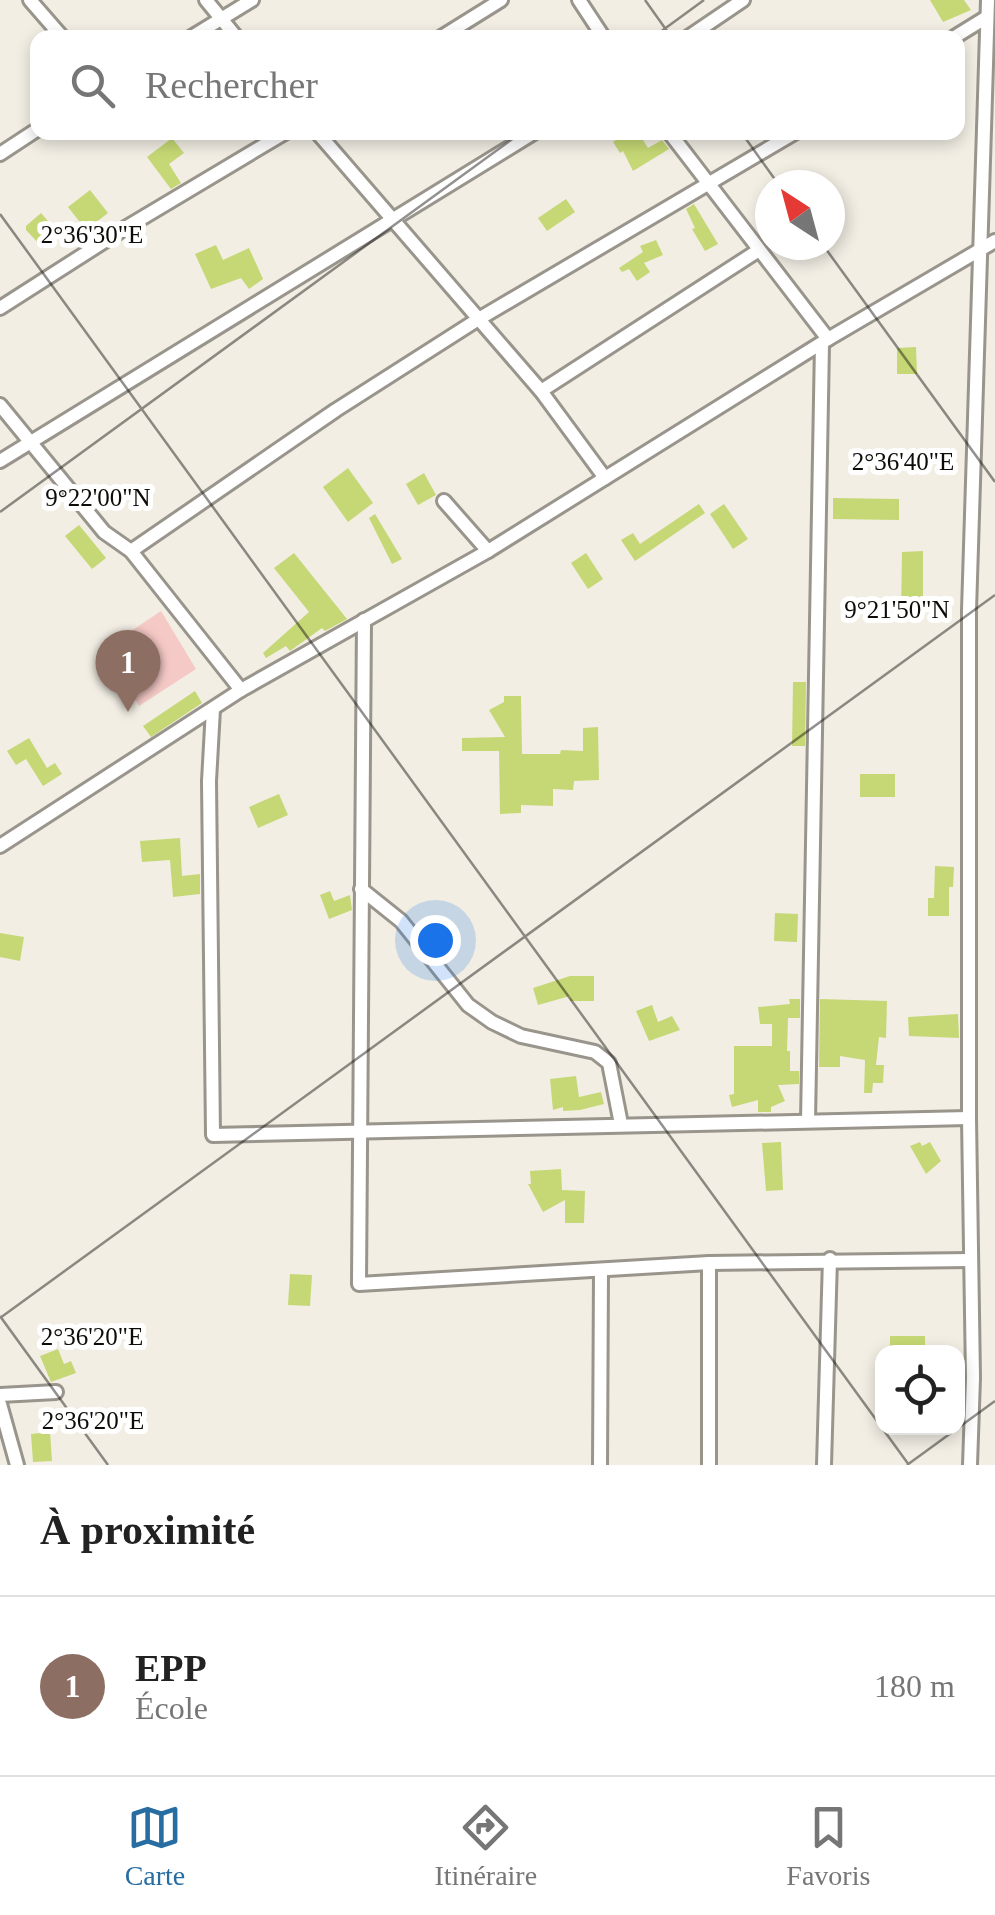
<!DOCTYPE html>
<html lang="fr">
<meta charset="utf-8">
<style>
:root{--surface:#fff;--page:#f6f6f6;--text:#222;--muted:#767676;--line:#e0e0e0;--accent:#276da2}
body{margin:0;font-family:"Times New Roman",serif;background:var(--page);color:var(--text)}
.controls{position:absolute;right:30px;bottom:30px;display:grid;overflow:hidden;border-radius:20px;box-shadow:0 5px 15px #0003}
.controls button{width:90px;height:90px;display:grid;place-items:center;padding:0;border:0;border-bottom:2px solid var(--line);background:var(--surface);color:var(--text);font:50px sans-serif}
.compass{position:absolute;left:755px;top:170px;width:90px;height:90px;border-radius:50%;background:var(--surface);box-shadow:0 5px 15px #0003;rotate:324deg}
.you{position:absolute;left:435px;top:940px;width:35px;height:35px;margin:-25px;border:8px solid #fff;border-radius:50%;background:#1a73e8;box-shadow:0 0 0 15px #1a73e833}
.badge{display:grid;place-items:center;width:65px;height:65px;border-radius:50%;background:var(--accent);color:#fff;font-size:32px;font-weight:700}
.pin{position:absolute;translate:-50% -82px;filter:drop-shadow(0 2px 5px #0008)}
.pin::after{content:'';position:absolute;top:52px;width:35px;height:30px;background:inherit;clip-path:polygon(0 0,100% 0,50% 100%)}
.list{margin:0;padding:0;list-style:none}
h2{display:flex;justify-content:space-between;align-items:center;height:130px;margin:0;padding:0 40px;font-size:42px}
h2 small{font-size:32px;font-weight:400;color:var(--muted)}
.list li{display:grid;grid-template-columns:65px 1fr auto;gap:30px;align-items:center;box-sizing:border-box;height:180px;padding:0 40px;border-top:2px solid var(--line)}
.list b{display:block;font-size:38px;white-space:nowrap}
.list p{margin:0;font-size:32px;white-space:nowrap;color:var(--muted)}
.list em{font-size:32px;font-style:normal;color:var(--muted)}
.icon{flex:none;width:55px;height:55px;fill:none;stroke:currentColor;stroke-width:2;stroke-linecap:round;stroke-linejoin:round}
.map{position:relative;flex:none;width:995px;height:1465px;overflow:hidden}
.search{position:absolute;background:var(--surface);box-shadow:0 5px 15px #0003;left:30px;right:30px;top:30px;height:110px;display:flex;align-items:center;gap:25px;box-sizing:border-box;padding:0 35px;border-radius:20px;color:var(--muted);font-size:38px}
.sheet{height:310px;background:var(--surface)}
nav{display:flex;justify-content:space-around;align-items:center;box-sizing:border-box;height:140px;border-top:2px solid var(--line);background:var(--surface);font-size:28px;color:var(--muted)}
nav a{display:grid;justify-items:center;gap:5px}
nav .on{color:var(--accent)}
.map>svg:first-child{display:block}
.green{fill:#f5c9c6}
.building{fill:#c6d875}
.lines{fill:none;stroke-linecap:round;stroke-linejoin:round}
.minor-casing{stroke:#99958c;stroke-width:18}
.minor{stroke:#fff;stroke-width:12}
.ticks{fill:none;stroke:#0d0c09;stroke-width:2.5;stroke-opacity:0.45}
.ticks-label{font-size:25px;text-anchor:middle;fill:#0d0c09;stroke:#fff;stroke-width:10;stroke-linejoin:round;paint-order:stroke}
</style>
<div class="map">
<svg width="995" height="1465" viewBox="0 0 995 1465">
<rect width="100%" height="100%" fill="#f2eee4"/>
<!-- green -->
<path class="green" d="M161 611 196 669 139 706 106 648Z"/>
<!-- building -->
<g class="building">
<path d="M930 0H964L971 10 943 22Z"/>
<path d="M627 132H638L648 148 662 140 669 149 633 171 623 151 620 153 613 142Z"/>
<path d="M172 138 184 153 169 164 181 183 171 189 147 157Z"/>
<path d="M90 190 108 213 86 230 68 207Z"/>
<path d="M566 199 575 212 547 231 538 218Z"/>
<path d="M694 204 718 244 705 251 692 229 695 228 686 209Z"/>
<path d="M41 213 59 234 43 248 26 230V226Z"/>
<path d="M656 240 663 255 644 263 650 272 637 281 629 269 622 272 619 268 643 252 640 246Z"/>
<path d="M216 245 223 260 249 248 263 279 249 289 241 278 211 289 195 254Z"/>
<path d="M916 347 917 374H897V348Z"/>
<path d="M348 468 373 503 348 522 323 487Z"/>
<path d="M424 473 436 495 418 505 406 484Z"/>
<path d="M833 498 899 499V520L833 519Z"/>
<path d="M699 504 705 513 635 561 621 540 633 533 640 544Z"/>
<path d="M724 504 748 539 733 549 710 514Z"/>
<path d="M375 514 402 559 392 564 369 518Z"/>
<path d="M79 525 106 558 92 569 65 536Z"/>
<path d="M923 551V614L901 613 902 552Z"/>
<path d="M294 553 347 619 325 631 322 628 290 651 286 646 266 658 263 653 309 612 274 568Z"/>
<path d="M586 553 603 579 588 589 571 563Z"/>
<path d="M793 682H806L805 746H792Z"/>
<path d="M195 691 202 703 151 737 143 726Z"/>
<path d="M504 696H521L522 754H560L561 750 583 751V728L598 727 599 780 574 781 573 790 553 789V806L521 805V813L500 814 499 751H462V738L505 737 489 710 504 702Z"/>
<path d="M29 738 47 768 55 763 62 774 43 786 26 759 16 765 7 751Z"/>
<rect x="860" y="774" width="35" height="23"/>
<path d="M279 794 288 815 258 828 249 807Z"/>
<path d="M180 838 182 876 200 874V894L173 897 170 860 142 862 140 841Z"/>
<path d="M935 866 954 867 953 887H949V916H928V898H934Z"/>
<path d="M330 891 334 901 350 895 352 910 329 919 320 895Z"/>
<path d="M775 913 798 914 797 942 774 941Z"/>
<path d="M0 933 24 937 20 961 0 957Z"/>
<path d="M570 976H594V1001H570V996L538 1005 533 988Z"/>
<path d="M789 999H800V1018H788L787 1051H790V1071H799V1084L778 1085 785 1101 771 1107V1112H758V1100L732 1107 729 1095 734 1094V1046H772V1024H760L758 1007 790 1004Z"/>
<path d="M820 999 887 1001 886 1038 879 1037 876 1065H884L883 1083H873L872 1093H864L865 1060 840 1056V1067H819Z"/>
<path d="M652 1005 658 1022 672 1016 680 1030 649 1041 636 1011Z"/>
<path d="M958 1014 959 1038 909 1036 908 1017Z"/>
<path d="M576 1076 579 1097 601 1092 604 1104 580 1110 563 1111V1107L553 1110 550 1079Z"/>
<path d="M781 1142 783 1190 766 1191 762 1143Z"/>
<path d="M920 1142 922 1146 930 1142 941 1161 926 1174 910 1146Z"/>
<path d="M561 1169 562 1190 585 1191 584 1223H565V1200L543 1212 528 1184H531L530 1171Z"/>
<path d="M290 1274 312 1275 310 1306 288 1305Z"/>
<rect x="890" y="1336" width="35" height="16"/>
<path d="M58 1349 64 1364 71 1361 76 1373 51 1382 40 1356Z"/>
<path d="M50 1432 52 1461 33 1462 31 1434Z"/>
</g>
<g class="lines">
<defs>
<g id="minor">
<path d="M30 0 63 38"/>
<path d="M206 0 237 38"/>
<path d="M579 0 604 38"/>
<path d="M190 38 252 0"/>
<path d="M440 38 501 0"/>
<path d="M687 38 743 0"/>
<path d="M953 38 987 17"/>
<path d="M317 132 541 391 605 478"/>
<path d="M669 132 828 339"/>
<path d="M0 154 38 129"/>
<path d="M0 308 122 230 286 132"/>
<path d="M541 391 759 250"/>
<path d="M0 405 104 532 131 551 241 690"/>
<path d="M0 461 535 132"/>
<path d="M444 501 488 551"/>
<path d="M131 551 336 410 477 320 796 132"/>
<path d="M364 620 359 1284 709 1263 971 1260"/>
<path d="M213 709 209 781 213 1135 969 1118"/>
<path d="M0 846 241 690 488 551 828 339 995 241"/>
<path d="M361 889 401 921 468 1005 492 1022 521 1036 595 1052 609 1063 621 1124"/>
<path d="M808 1121 822 344"/>
<path d="M709 1263V1465"/>
<path d="M0 1395 56 1392"/>
<path d="M0 1404 17 1465"/>
<path d="M600 1465 601 1271"/>
<path d="M824 1465 830 1259"/>
<path d="M970 1465 973 1378 969 1118V611L988 0"/>
</g>
</defs>
<!-- minor casing -->
<use href="#minor" class="minor-casing"/>
<!-- minor -->
<use href="#minor" class="minor"/>
</g>
<!-- ticks -->
<path class="ticks" d="M645 0 672 38M652 38 704 0M741 132 779 185M0 214 909 1465M823 245 995 482M0 512 522 132M0 1316 108 1465M0 1318 995 595M907 1465 995 1401"/>
<g class="ticks-label">
<text x="92" y="243">2°36'30"E</text>
<text x="903" y="470">2°36'40"E</text>
<text x="98" y="506">9°22'00"N</text>
<text x="897" y="618">9°21'50"N</text>
<text x="92" y="1345">2°36'20"E</text>
<text x="93" y="1429">2°36'20"E</text>
</g>
</svg>
<div class="controls">
<button><svg class="icon" aria-label="locate" viewBox="0 0 24 24"><circle cx="12" cy="12" r="6"/><path d="M12 2v4M12 18v4M2 12h4M18 12h4"/></svg></button>
</div>
<svg class="compass" viewBox="-18 -18 36 36"><path d="M0-13l5 13h-10z" fill="#e53935"/><path d="M0 13l5-13h-10z" fill="#767676"/></svg>
<div class="you"></div>
<div class="pin badge" style="left:128px;top:712px;background:#8d6e63">1</div>
<div class="search"><svg class="icon" aria-label="search" viewBox="0 0 24 24"><circle cx="10" cy="10" r="6"/><path d="M15 15l6 6"/></svg>Rechercher</div>
</div>
<section class="sheet">
<h2>À proximité<small></small></h2>
<ul class="list">
<li><span class="badge" style="background:#8d6e63">1</span><div><b>EPP</b><p>École</p></div><em>180 m</em></li>
</ul>
</section>
<nav>
<a class="on"><svg class="icon" aria-label="map" viewBox="0 0 24 24"><path d="M3 6l6-2 6 2 6-2v14l-6 2-6-2-6 2zM9 4v14M15 6v14"/></svg>Carte</a>
<a><svg class="icon" aria-label="directions" viewBox="0 0 24 24"><path d="M12 3l9 9-9 9-9-9zM9 14v-3h6M13 9l2 2-2 2"/></svg>Itinéraire</a>
<a><svg class="icon" aria-label="saved" viewBox="0 0 24 24"><path d="M7 4h10v16l-5-4-5 4z"/></svg>Favoris</a>
</nav>
